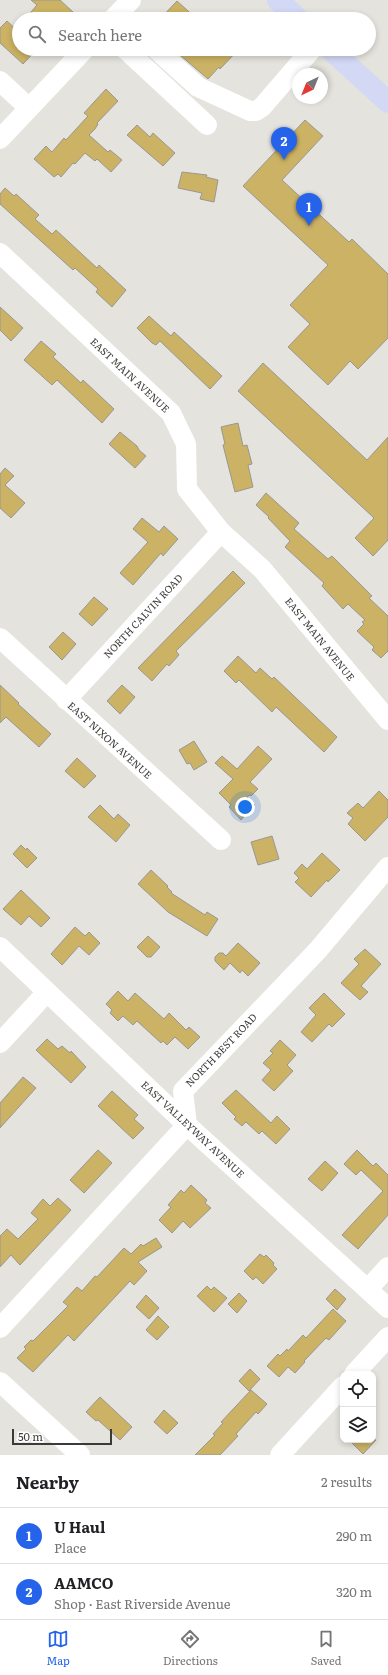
<!DOCTYPE html>
<meta charset="utf-8">
<style>
:root{--surface:#fff;--page:#f6f6f6;--text:#202124;--muted:#757577;--line:#e0e0e0;--accent:#2563eb}
body{margin:0;font-family:Literata,serif;background:var(--page);color:var(--text)}
.controls{position:absolute;right:12px;bottom:12px;display:grid;overflow:hidden;border-radius:8px;box-shadow:0 2px 6px #0003}
.controls button{width:36px;height:36px;display:grid;place-items:center;padding:0;border:0;border-bottom:1px solid var(--line);background:var(--surface);color:var(--text);font:20px sans-serif}
.compass{position:absolute;left:292px;top:68px;width:36px;height:36px;border-radius:50%;background:var(--surface);box-shadow:0 2px 6px #0003;rotate:223deg}
.scale{position:absolute;left:12px;bottom:10px;width:100px;box-sizing:border-box;padding-left:4px;border:2px solid #3b3a38;border-top:0;font-size:11px;line-height:14px;white-space:nowrap;color:#3b3a38;-webkit-text-stroke:3px #fff;paint-order:stroke}
.you{position:absolute;left:245px;top:807px;width:14px;height:14px;margin:-10px;border:3px solid #fff;border-radius:50%;background:#1a73e8;box-shadow:0 0 0 6px #1a73e833}
.badge{display:grid;place-items:center;width:26px;height:26px;border-radius:50%;background:var(--accent);color:#fff;font-size:13px;font-weight:700}
.pin{position:absolute;translate:-50% -33px;filter:drop-shadow(0 1px 2px #0008)}
.pin::after{content:'';position:absolute;top:21px;width:14px;height:12px;background:inherit;clip-path:polygon(0 0,100% 0,50% 100%)}
.list{margin:0;padding:0;list-style:none}
h2{display:flex;justify-content:space-between;align-items:center;height:52px;margin:0;padding:0 16px;font-size:17px}
h2 small{font-size:13px;font-weight:400;color:var(--muted)}
.list li{display:grid;grid-template-columns:26px 1fr auto;gap:12px;align-items:center;box-sizing:border-box;height:56px;padding:0 16px;border-top:1px solid var(--line)}
.list b{display:block;font-size:15px;white-space:nowrap}
.list p{margin:0;font-size:13px;white-space:nowrap;color:var(--muted)}
.list em{font-size:13px;font-style:normal;color:var(--muted)}
.icon{flex:none;width:22px;height:22px;fill:none;stroke:currentColor;stroke-width:2;stroke-linecap:round;stroke-linejoin:round}
.map{position:relative;flex:none;width:388px;height:1455px;overflow:hidden}
.search{position:absolute;background:var(--surface);box-shadow:0 2px 6px #0003;left:12px;right:12px;top:12px;height:44px;display:flex;align-items:center;gap:10px;box-sizing:border-box;padding:0 14px;border-radius:22px;color:var(--muted);font-size:15px}
.sheet{height:164px;background:var(--surface)}
nav{display:flex;justify-content:space-around;align-items:center;box-sizing:border-box;height:56px;border-top:1px solid var(--line);background:var(--surface);font-size:11px;color:var(--muted)}
nav a{display:grid;justify-items:center;gap:2px}
nav .on{color:var(--accent)}
.map>svg:first-child{display:block}
.building{fill:#cbb264;stroke:#999792}
.lines{fill:none;stroke-linecap:round;stroke-linejoin:round}
.minor{stroke:#fff;stroke-width:20}
.major{stroke:#d3d9f5;stroke-width:22}
.labels{text-anchor:middle;stroke-width:4;stroke-linejoin:round;paint-order:stroke}
.street-label{font-size:10px;fill:#3b3a38;stroke:#fff}
</style>
<div class="map">
<svg width="388" height="1455" viewBox="0 0 388 1455">
<rect width="100%" height="100%" fill="#e5e3dd"/>
<!-- building -->
<g class="building">
<path d="M31 0H60L73 12 67 19H25L37 5Z"/>
<path d="M177 1 197 19H160Z"/>
<path d="M7 21 19 32V49H37L23 64 0 43V28Z"/>
<path d="M173 49H239L220 69 219 67 208 79Z"/>
<path d="M106 89 118 101 97 123 98 124 95 129 89 135 108 152 110 150 122 160 111 172 97 159 95 161 85 153 75 164 73 163 61 177 58 174 54 177 34 159 46 146 52 152 64 138 66 140 88 116 84 113Z"/>
<path d="M305 120 323 136 282 180 349 242 352 239 388 274V338L358 369 350 361 328 385 288 347 310 324 290 305 328 265 243 186Z"/>
<path d="M137 125 150 137 153 133 175 153 163 166 127 135Z"/>
<path d="M182 172 207 175 206 177 218 180 214 202 200 199 202 193 178 188Z"/>
<path d="M5 188 14 196 16 194 39 215 35 219 52 234 56 230 97 268 99 265 126 290 112 307 96 292 98 289 75 268 73 270 0 204V194Z"/>
<path d="M0 307 23 328 11 341 0 330Z"/>
<path d="M149 316 171 336 174 332 222 376 210 389 160 341 156 345 152 343 137 328Z"/>
<path d="M41 341 56 354 53 357 81 383 83 380 114 409 102 423 57 380 52 385 24 360Z"/>
<path d="M263 363 367 460 388 437V540L373 556 355 538 374 518 238 391Z"/>
<path d="M238 423 243 446 247 445 252 464 248 465 253 487 235 492 223 445 225 444 221 427Z"/>
<path d="M120 432 137 446 139 450 146 456 135 468 109 444Z"/>
<path d="M5 468 14 476 5 485 25 503 11 518 0 508V474Z"/>
<path d="M266 493 299 523 294 529 328 559 332 556 372 596 369 598 388 616V651L381 658 372 650 374 647 357 631 364 624 362 622 365 620 348 604 343 609 322 586 324 583 285 547 290 541 268 518 269 517 256 505Z"/>
<path d="M142 518 159 532 164 526 178 539 163 556 161 553 133 585 120 573 148 542 133 529Z"/>
<path d="M233 571 245 583 176 651 179 655 169 666 167 664 152 681 138 668Z"/>
<path d="M94 597 108 609 92 626 79 614Z"/>
<path d="M63 632 76 644 62 660 49 647Z"/>
<path d="M238 656 256 673 260 668 272 679 274 677 337 737 324 752 276 707 272 712 239 680 236 683 224 671Z"/>
<path d="M0 685 19 703 18 704 51 734 39 747 6 717 0 723Z"/>
<path d="M122 685 135 697 120 714 107 701Z"/>
<path d="M194 741 207 762 194 770 190 763 187 764 179 750Z"/>
<path d="M258 746 272 759 250 782 258 789 251 796 250 795 247 797 255 805 241 820 229 807 231 805 219 793 233 779 215 763 222 756 237 769Z"/>
<path d="M77 758 96 776 84 788 65 771Z"/>
<path d="M379 791 388 800V817L365 841 348 824 353 818 347 813 358 803 363 808Z"/>
<path d="M100 805 114 819 118 814 130 825 116 842 88 817Z"/>
<path d="M272 836 279 859 258 865 251 842Z"/>
<path d="M21 845 26 850 27 848 37 858 27 868 13 854Z"/>
<path d="M322 853 340 870 328 882 327 880 311 897 295 882 299 878 294 873 302 864 307 869Z"/>
<path d="M151 870 168 886 167 887 172 892 171 893 205 915 207 912 218 919 207 936 168 912 138 884Z"/>
<path d="M21 890 50 918 41 927 29 916 21 925 3 909Z"/>
<path d="M75 927 85 936 89 932 100 943 89 955 79 946 62 965 51 954Z"/>
<path d="M148 936 160 947 151 957H147L137 947Z"/>
<path d="M238 943 260 963 248 976 242 970 240 973 230 963 224 970 215 961V957L219 953H223L226 956Z"/>
<path d="M365 949 381 964 361 986 368 992 360 1000 341 983 359 964 354 959Z"/>
<path d="M118 991 128 1001 135 993 164 1019 169 1013 186 1030 189 1027 200 1037 188 1049 175 1037 167 1045 163 1041 161 1043 137 1021 133 1025 123 1016 118 1021 110 1013 112 1010 106 1004Z"/>
<path d="M324 993 345 1014 332 1027 329 1024 312 1042 301 1032 316 1015 309 1008Z"/>
<path d="M47 1039 58 1049 62 1046 70 1053 71 1051 86 1067 71 1083 36 1050Z"/>
<path d="M280 1040 296 1055 287 1065 293 1071 274 1091 262 1080 271 1070 263 1063 273 1053 270 1051Z"/>
<path d="M23 1077 36 1088 0 1128V1103Z"/>
<path d="M236 1090 271 1123 277 1116 290 1129 276 1144 262 1131 259 1134 246 1122 242 1126 234 1119 236 1117 222 1103Z"/>
<path d="M112 1091 138 1115 134 1119 144 1128 133 1139 98 1106Z"/>
<path d="M98 1150 112 1163 84 1193 70 1180Z"/>
<path d="M357 1150 373 1166 376 1163 388 1175V1215L358 1249 342 1235 383 1191 361 1170 356 1175 344 1164Z"/>
<path d="M325 1161 338 1173 322 1191 308 1179Z"/>
<path d="M191 1185 207 1200 205 1203 211 1208 190 1228 183 1221 172 1233 159 1220 171 1207 168 1205 181 1190 184 1193Z"/>
<path d="M58 1198 71 1210 20 1265 11 1255 0 1267V1236L7 1229 18 1239 38 1219 31 1213 43 1199 50 1206Z"/>
<path d="M156 1238 162 1247 138 1262 147 1271 134 1285 130 1281 74 1341 68 1335 33 1372 17 1358 26 1349 24 1347 31 1340 33 1341 68 1306 63 1302 77 1287 82 1291 95 1276 97 1277 124 1248 131 1254 141 1244 143 1246Z"/>
<path d="M260 1254 264 1257 266 1255 274 1263 273 1265 277 1269 263 1284 256 1277 253 1280 244 1271Z"/>
<path d="M207 1286 211 1290 214 1287 227 1298 214 1312 197 1296Z"/>
<path d="M335 1289 346 1299 337 1310 326 1299Z"/>
<path d="M239 1293 247 1301 237 1313 228 1304Z"/>
<path d="M146 1295 159 1308 149 1319 136 1307Z"/>
<path d="M333 1309 346 1321 329 1340 326 1338 304 1361 305 1362 295 1373 288 1367 279 1377 267 1366 278 1354 280 1356 287 1349 288 1351 303 1335 306 1338Z"/>
<path d="M158 1316 169 1327 157 1340 146 1330Z"/>
<path d="M250 1369 260 1379 249 1391 239 1381Z"/>
<path d="M251 1390 267 1404 258 1414 256 1412 236 1434 238 1436 220 1455H195L215 1435 213 1434 223 1423 221 1422Z"/>
<path d="M100 1397 132 1427 120 1440 98 1420 96 1421 86 1412Z"/>
<path d="M164 1410 178 1423 167 1434 154 1422Z"/>
<path d="M349 1440H376L363 1454Z"/>
</g>
<g class="lines">
<!-- minor -->
<g class="minor">
<path d="M113 19 131 0"/>
<path d="M125 49 207 125"/>
<path d="M156 49 198 87 250 111H256L262 107 312 49"/>
<path d="M0 81 29 108"/>
<path d="M0 139 85 49"/>
<path d="M0 253 171 413 186 444 187 489 221 532 262 569 388 720"/>
<path d="M0 638 221 840"/>
<path d="M66 700 221 532"/>
<path d="M0 947 187 1125 388 1308"/>
<path d="M0 1043 47 992"/>
<path d="M368 1289 388 1267"/>
<path d="M0 1328 187 1125 183 1091 318 950 388 867"/>
<path d="M354 1374 388 1337"/>
<path d="M0 1382 80 1455"/>
<path d="M280 1455 343 1386"/>
</g>
<!-- major -->
<g class="major">
<path d="M278 0 298 19"/>
<path d="M330 49 388 102"/>
</g>
</g>
<g class="labels">
<!-- street labels -->
<g class="street-label">
<text transform="translate(130 375) rotate(43)" y="4">EAST MAIN AVENUE</text>
<text transform="translate(143 616) rotate(-47)" y="4">NORTH CALVIN ROAD</text>
<text transform="translate(320 639) rotate(51)" y="4">EAST MAIN AVENUE</text>
<text transform="translate(110 740) rotate(42)" y="4">EAST NIXON AVENUE</text>
<text transform="translate(221 1050) rotate(-46)" y="4">NORTH BEST ROAD</text>
<text transform="translate(193 1129) rotate(43)" y="4">EAST VALLEYWAY AVENUE</text>
</g>
</g>
</svg>
<div class="controls">
<button><svg class="icon" aria-label="locate" viewBox="0 0 24 24"><circle cx="12" cy="12" r="6"/><path d="M12 2v4M12 18v4M2 12h4M18 12h4"/></svg></button>
<button><svg class="icon" aria-label="layers" viewBox="0 0 24 24"><path d="M12 4l9 5-9 5-9-5zM3 14l9 5 9-5"/></svg></button>
</div>
<svg class="compass" viewBox="-18 -18 36 36"><path d="M0-13l5 13h-10z" fill="#e53935"/><path d="M0 13l5-13h-10z" fill="#757577"/></svg>
<div class="scale">50 m</div>
<div class="you"></div>
<div class="pin badge" style="left:309px;top:226px">1</div>
<div class="pin badge" style="left:284px;top:160px">2</div>
<div class="search"><svg class="icon" aria-label="search" viewBox="0 0 24 24"><circle cx="10" cy="10" r="6"/><path d="M15 15l6 6"/></svg>Search here</div>
</div>
<section class="sheet">
<h2>Nearby<small>2 results</small></h2>
<ul class="list">
<li><span class="badge">1</span><div><b>U Haul</b><p>Place</p></div><em>290 m</em></li>
<li><span class="badge">2</span><div><b>AAMCO</b><p>Shop · East Riverside Avenue</p></div><em>320 m</em></li>
</ul>
</section>
<nav>
<a class="on"><svg class="icon" aria-label="map" viewBox="0 0 24 24"><path d="M3 6l6-2 6 2 6-2v14l-6 2-6-2-6 2zM9 4v14M15 6v14"/></svg>Map</a>
<a><svg class="icon" aria-label="directions" viewBox="0 0 24 24"><path d="M12 3l9 9-9 9-9-9zM9 14v-3h6M13 9l2 2-2 2"/></svg>Directions</a>
<a><svg class="icon" aria-label="saved" viewBox="0 0 24 24"><path d="M7 4h10v16l-5-4-5 4z"/></svg>Saved</a>
</nav>
